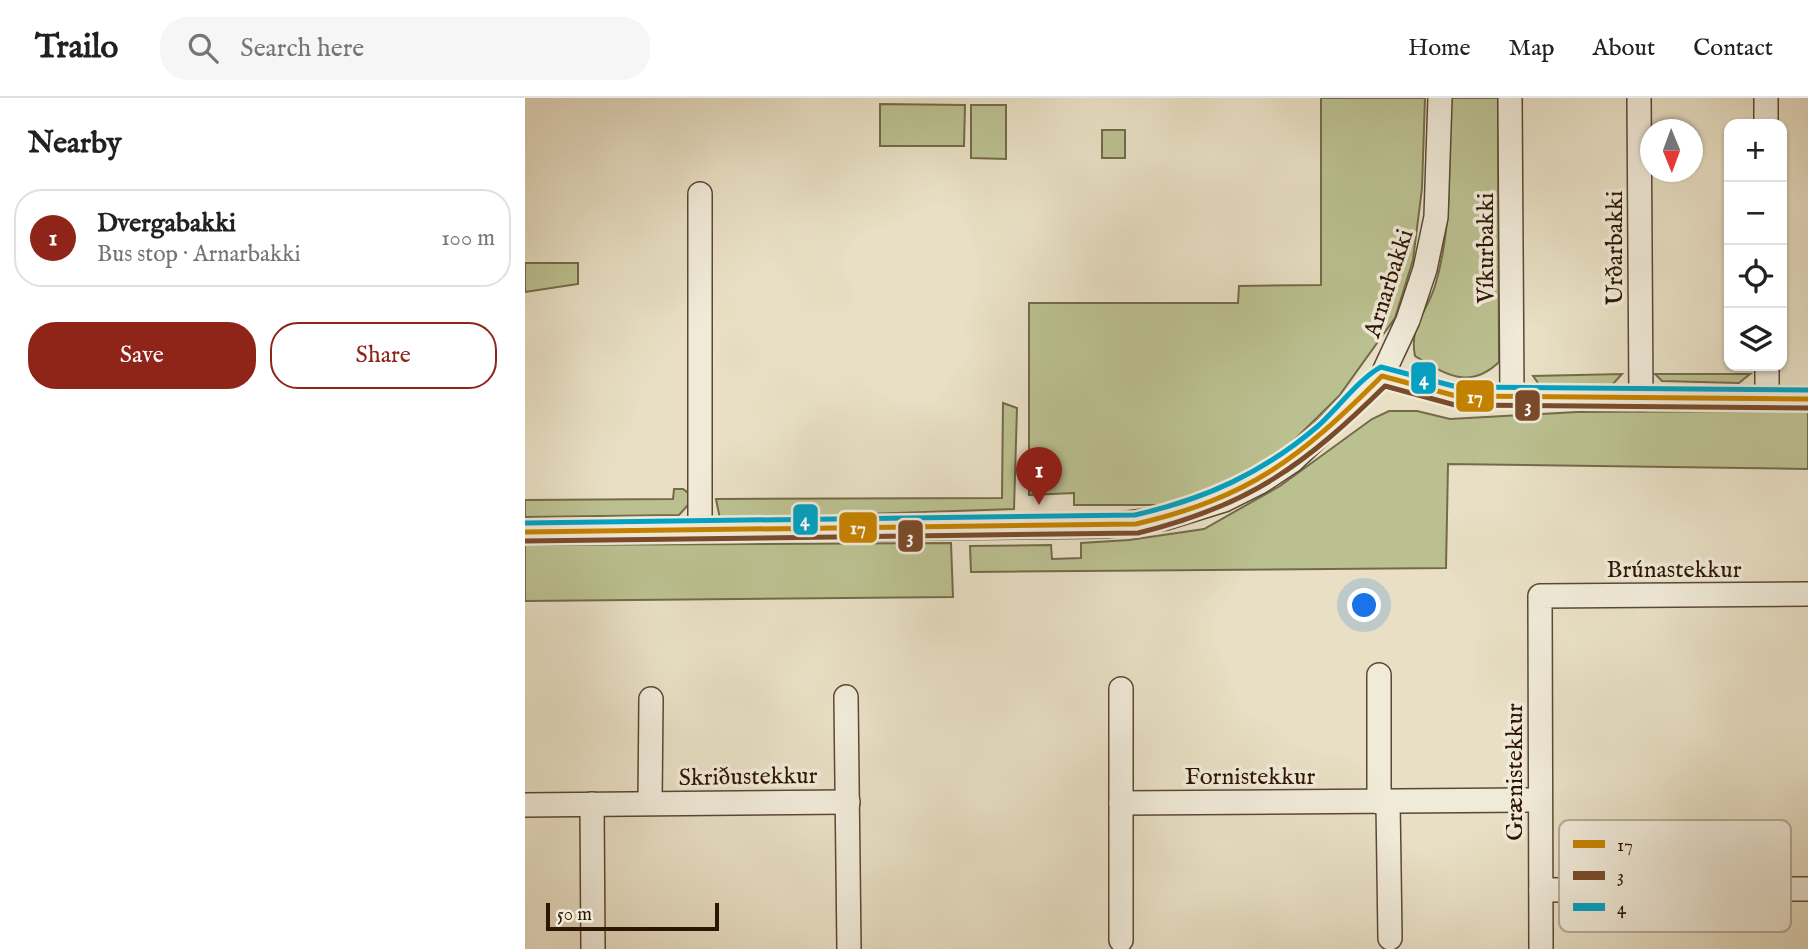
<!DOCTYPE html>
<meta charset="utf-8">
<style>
:root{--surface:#fff;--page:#f6f6f6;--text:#202124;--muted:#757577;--line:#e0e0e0;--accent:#8f2418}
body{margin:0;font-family:"IM FELL English",serif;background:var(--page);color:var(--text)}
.controls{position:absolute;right:21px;top:21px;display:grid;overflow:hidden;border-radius:14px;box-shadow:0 2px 5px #0004}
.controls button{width:63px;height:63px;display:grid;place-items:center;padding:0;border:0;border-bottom:2px solid var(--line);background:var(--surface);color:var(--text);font:35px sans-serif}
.compass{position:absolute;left:1115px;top:21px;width:63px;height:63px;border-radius:50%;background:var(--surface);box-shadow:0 2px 5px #0004;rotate:179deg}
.scale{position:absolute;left:21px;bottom:18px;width:173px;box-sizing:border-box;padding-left:7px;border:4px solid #2e1502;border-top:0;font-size:19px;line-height:24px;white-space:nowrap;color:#2e1502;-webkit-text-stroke:5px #f0ead9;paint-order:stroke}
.you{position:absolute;left:840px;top:508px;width:24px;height:24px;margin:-18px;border:5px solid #fff;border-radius:50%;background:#1a73e8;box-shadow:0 0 0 10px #1a73e833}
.badge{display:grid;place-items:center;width:46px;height:46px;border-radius:50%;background:var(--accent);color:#fff;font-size:23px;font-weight:700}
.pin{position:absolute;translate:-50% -58px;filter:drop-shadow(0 2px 4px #0008)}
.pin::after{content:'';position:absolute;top:37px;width:24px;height:21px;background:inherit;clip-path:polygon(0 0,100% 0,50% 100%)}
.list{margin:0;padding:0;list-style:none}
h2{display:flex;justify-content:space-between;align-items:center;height:91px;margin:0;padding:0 28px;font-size:30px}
h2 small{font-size:23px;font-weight:400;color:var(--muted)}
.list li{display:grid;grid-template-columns:46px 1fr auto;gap:21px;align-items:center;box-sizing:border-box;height:98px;margin:0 14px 14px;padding:0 14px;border:2px solid var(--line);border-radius:28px}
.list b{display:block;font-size:26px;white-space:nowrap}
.list p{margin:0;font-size:23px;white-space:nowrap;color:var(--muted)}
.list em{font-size:23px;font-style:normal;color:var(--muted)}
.actions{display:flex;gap:14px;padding:21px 28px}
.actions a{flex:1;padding:16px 0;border:2px solid var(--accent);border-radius:28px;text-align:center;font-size:24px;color:var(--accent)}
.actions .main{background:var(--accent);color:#fff}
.icon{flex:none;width:38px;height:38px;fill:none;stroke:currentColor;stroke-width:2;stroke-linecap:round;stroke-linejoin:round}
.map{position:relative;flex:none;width:1283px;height:851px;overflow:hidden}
header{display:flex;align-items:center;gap:42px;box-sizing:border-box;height:98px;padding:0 35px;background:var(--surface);border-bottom:2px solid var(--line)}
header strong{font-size:33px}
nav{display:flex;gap:38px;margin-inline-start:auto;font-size:24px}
.search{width:490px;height:63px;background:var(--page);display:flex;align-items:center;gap:18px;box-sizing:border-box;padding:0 24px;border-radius:28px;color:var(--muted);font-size:26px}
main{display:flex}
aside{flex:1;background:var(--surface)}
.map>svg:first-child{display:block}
.green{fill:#bbc090;stroke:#746a49;stroke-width:2}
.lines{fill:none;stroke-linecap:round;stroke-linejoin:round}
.minor-casing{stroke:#5c4832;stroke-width:26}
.minor{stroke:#f0ead9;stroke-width:23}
.bus-1-casing{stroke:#f0ead9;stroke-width:10}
.bus-2-casing{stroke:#f0ead9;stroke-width:10}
.bus-3-casing{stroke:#f0ead9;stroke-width:10}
.bus-1{stroke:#c58200;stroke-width:5}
.bus-2{stroke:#7a4b2a;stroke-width:5}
.bus-3{stroke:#02a2c4;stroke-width:5}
.labels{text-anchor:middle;stroke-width:7;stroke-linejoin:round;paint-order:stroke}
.street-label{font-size:24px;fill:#2e1502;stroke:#f0ead9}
.key{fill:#f0ead9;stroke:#b6aa98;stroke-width:2}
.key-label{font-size:19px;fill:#2e1502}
.line-badge{stroke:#f0ead9;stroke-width:2.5}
.badge-label{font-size:19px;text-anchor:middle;font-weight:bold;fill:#fff}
</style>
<header>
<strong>Trailo</strong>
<div class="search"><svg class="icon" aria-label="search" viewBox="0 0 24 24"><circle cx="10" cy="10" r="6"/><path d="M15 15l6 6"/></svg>Search here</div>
<nav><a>Home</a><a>Map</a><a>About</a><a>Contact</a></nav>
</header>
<main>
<aside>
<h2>Nearby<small></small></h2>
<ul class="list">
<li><span class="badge">1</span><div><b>Dvergabakki</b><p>Bus stop · Arnarbakki</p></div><em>100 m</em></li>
</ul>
<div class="actions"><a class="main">Save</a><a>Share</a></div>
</aside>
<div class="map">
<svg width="1283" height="851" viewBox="0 0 1283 851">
<rect width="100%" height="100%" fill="#e8dfc4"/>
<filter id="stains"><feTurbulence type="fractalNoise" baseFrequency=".00286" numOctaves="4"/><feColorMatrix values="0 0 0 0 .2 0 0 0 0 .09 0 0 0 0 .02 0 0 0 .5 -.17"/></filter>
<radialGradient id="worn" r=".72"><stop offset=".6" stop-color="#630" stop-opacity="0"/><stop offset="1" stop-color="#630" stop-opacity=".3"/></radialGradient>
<!-- green -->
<g class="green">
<path d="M796 0H900L897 90 888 162 870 220 814 298 757 354 692 388 639 407H549V395L504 397V205H713L714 188 796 187Z"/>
<path d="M924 0H973L974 264C945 292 921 277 890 258 884 228 901 216 910 188 928 128 924 62 924 0Z"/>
<path d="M355 6 440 7 439 48H355Z"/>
<path d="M446 7H481V61L446 60Z"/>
<rect x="577" y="32" width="23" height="28"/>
<path d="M0 165H53V186L0 194Z"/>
<path d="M1097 276 1087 287 1016 289 1008 278Z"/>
<path d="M1130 276H1225L1214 285 1137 283Z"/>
<path d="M478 305 492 310 489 411 195 421 191 401 477 400Z"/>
<path d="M864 313H892L925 321 1052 314 1283 313V371L923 366 921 470 446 474 445 448 526 447 527 461 556 460V445L604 442 679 431 755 388 847 321Z"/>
<path d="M149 391H158L166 397 163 407 154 417 0 419V402L148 401Z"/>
<path d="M426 445 428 499 0 503V447Z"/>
</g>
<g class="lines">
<defs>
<g id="minor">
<path d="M985 0 987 299"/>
<path d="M1114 0 1116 301"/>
<path d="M1241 0V26"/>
<path d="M175 96V433"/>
<path d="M1242 268V301"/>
<path d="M857 278 931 298 1283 301"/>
<path d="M0 434 581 428 641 420 699 402 735 384 767 363 857 278 883 222 900 171 911 119 915 0"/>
<path d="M321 599 324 851"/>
<path d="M854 704V577"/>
<path d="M863 704 865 840"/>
<path d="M125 705 126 601"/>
<path d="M596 705 1015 702"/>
<path d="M67 706 68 851"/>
<path d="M0 707 323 704"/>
<path d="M1016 792 1283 791"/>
<path d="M596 842V591"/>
<path d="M1016 851 1015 498 1283 496"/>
</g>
</defs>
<!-- minor casing -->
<use href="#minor" class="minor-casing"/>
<!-- minor -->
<use href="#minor" class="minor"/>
<defs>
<path id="bus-1" d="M0 434 611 426C726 399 775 360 857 278L931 298 1283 301"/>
<path id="bus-2" d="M0 443 613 435C724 408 780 367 860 288L930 307 1283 310"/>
<path id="bus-3" d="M0 425 610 417C680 401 738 375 793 328 811 312 836 279 856 269L932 289 1283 292"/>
</defs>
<!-- bus-1 casing -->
<use href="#bus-1" class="bus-1-casing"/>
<!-- bus-2 casing -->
<use href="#bus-2" class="bus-2-casing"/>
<!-- bus-3 casing -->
<use href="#bus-3" class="bus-3-casing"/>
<!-- bus-1 -->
<use href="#bus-1" class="bus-1"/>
<!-- bus-2 -->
<use href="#bus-2" class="bus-2"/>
<!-- bus-3 -->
<use href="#bus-3" class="bus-3"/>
</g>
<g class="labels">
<!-- street labels -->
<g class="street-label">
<text transform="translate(960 150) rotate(-90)" y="8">Víkurbakki</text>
<text transform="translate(1089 150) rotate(-90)" y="8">Urðarbakki</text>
<text transform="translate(863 185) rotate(-72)" y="8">Arnarbakki</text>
<text x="1149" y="479">Brúnastekkur</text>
<text transform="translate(989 674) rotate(-90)" y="8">Grænistekkur</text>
<text transform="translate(223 678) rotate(-1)" y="8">Skriðustekkur</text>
<text x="725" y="686">Fornistekkur</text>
</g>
</g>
<!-- legend -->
<rect x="1034" y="722" width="232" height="112" rx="10" class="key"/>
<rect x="1048" y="742" width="32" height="8" fill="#c58200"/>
<rect x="1048" y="773" width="32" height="9" fill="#7a4b2a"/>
<rect x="1048" y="805" width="32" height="8" fill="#02a2c4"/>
<g class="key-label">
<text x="1092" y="753">17</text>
<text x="1092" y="784">3</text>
<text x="1092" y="816">4</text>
</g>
<g class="line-badge">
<rect x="885" y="263" width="27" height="34" rx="7" fill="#02a2c4"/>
<rect x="930" y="281" width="40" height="34" rx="7" fill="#c58200"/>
<rect x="989" y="291" width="27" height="33" rx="7" fill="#7a4b2a"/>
<rect x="267" y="405" width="27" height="33" rx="7" fill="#02a2c4"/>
<rect x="313" y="413" width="40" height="33" rx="7" fill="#c58200"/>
<rect x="372" y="421" width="27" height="34" rx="7" fill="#7a4b2a"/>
</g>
<g class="badge-label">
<text x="899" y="287">4</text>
<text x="950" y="305">17</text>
<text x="1003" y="314">3</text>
<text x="280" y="428">4</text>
<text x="333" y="436">17</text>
<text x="385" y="445">3</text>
</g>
<rect width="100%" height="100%" filter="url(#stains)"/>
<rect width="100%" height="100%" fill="url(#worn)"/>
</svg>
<div class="controls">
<button>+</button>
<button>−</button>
<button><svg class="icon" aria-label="locate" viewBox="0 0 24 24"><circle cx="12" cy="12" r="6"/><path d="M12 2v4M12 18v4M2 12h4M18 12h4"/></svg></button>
<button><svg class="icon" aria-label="layers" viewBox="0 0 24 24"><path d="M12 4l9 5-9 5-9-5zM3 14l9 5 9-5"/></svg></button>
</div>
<svg class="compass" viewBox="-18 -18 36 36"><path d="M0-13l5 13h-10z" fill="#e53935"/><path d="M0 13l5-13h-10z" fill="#757577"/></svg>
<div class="scale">50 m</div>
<div class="you"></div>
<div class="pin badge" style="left:514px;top:407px">1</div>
</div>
</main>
